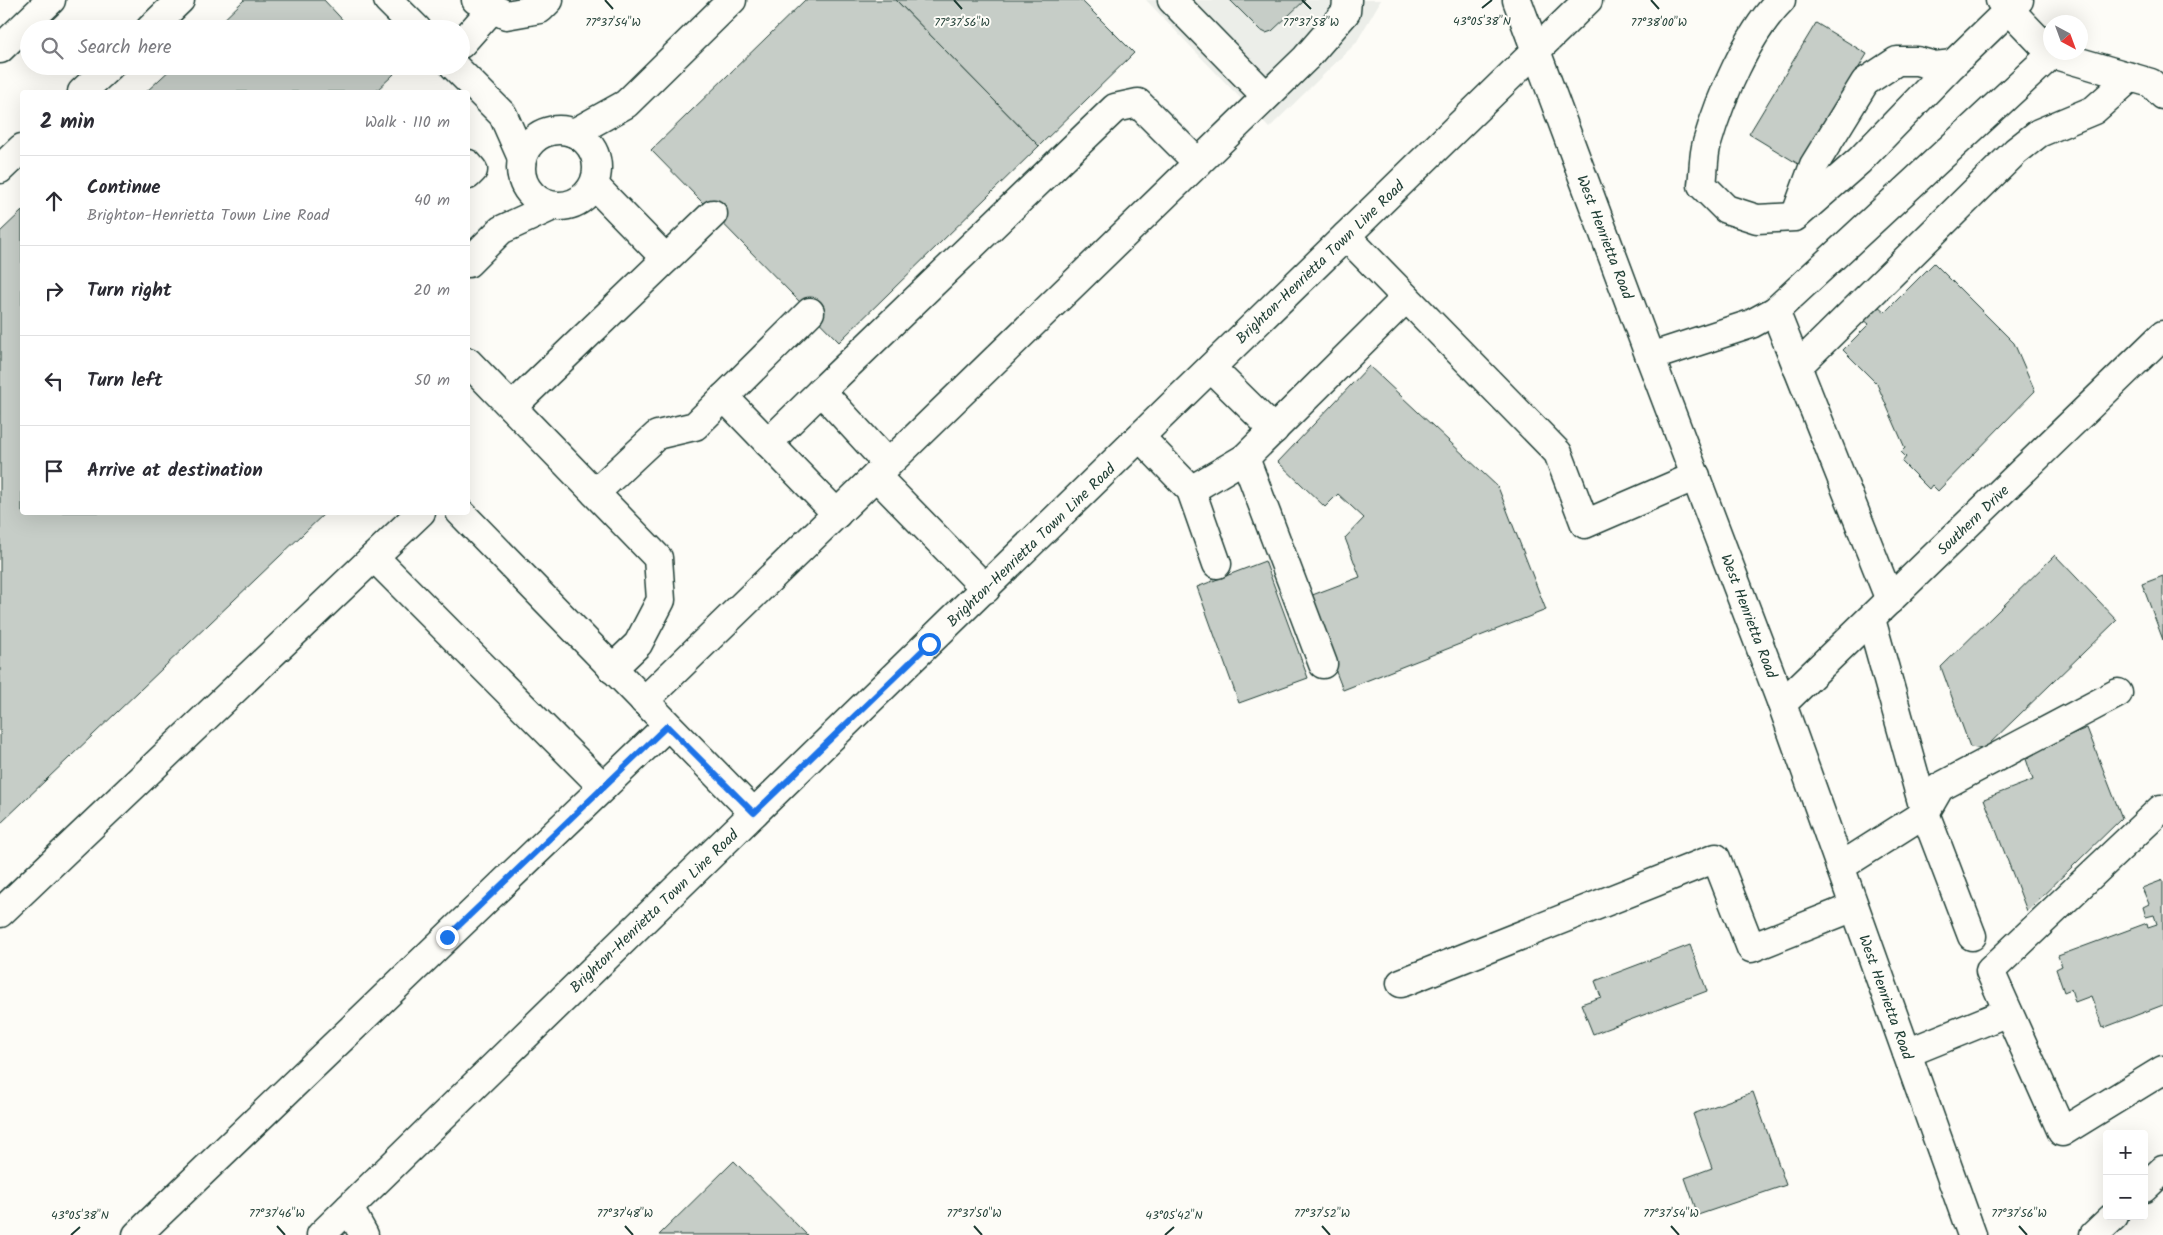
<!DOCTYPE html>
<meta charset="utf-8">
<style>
:root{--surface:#fff;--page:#f2f2f3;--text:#2b2b33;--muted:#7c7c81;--line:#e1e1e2}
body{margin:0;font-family:Kalam,sans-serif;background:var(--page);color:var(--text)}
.controls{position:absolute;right:15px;bottom:15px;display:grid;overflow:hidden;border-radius:5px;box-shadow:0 5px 20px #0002}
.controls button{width:45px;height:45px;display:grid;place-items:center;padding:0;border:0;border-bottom:1px solid var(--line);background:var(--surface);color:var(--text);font:25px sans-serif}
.compass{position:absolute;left:2043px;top:15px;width:45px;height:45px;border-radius:50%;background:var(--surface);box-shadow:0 5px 20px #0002;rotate:139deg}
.stop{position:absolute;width:15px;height:15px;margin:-11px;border:4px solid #1a73e8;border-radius:50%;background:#fff}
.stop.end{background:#1a73e8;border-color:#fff;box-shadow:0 1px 5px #0008}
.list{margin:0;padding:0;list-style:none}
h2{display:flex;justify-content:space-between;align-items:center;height:65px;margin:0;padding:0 20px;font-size:21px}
h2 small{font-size:16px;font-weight:400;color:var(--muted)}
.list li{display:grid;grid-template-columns:32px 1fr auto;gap:15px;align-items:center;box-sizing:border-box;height:90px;padding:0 20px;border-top:1px solid var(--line)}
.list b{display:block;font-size:19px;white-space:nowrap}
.list p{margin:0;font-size:16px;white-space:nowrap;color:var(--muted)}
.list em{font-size:16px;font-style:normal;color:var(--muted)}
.icon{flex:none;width:28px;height:28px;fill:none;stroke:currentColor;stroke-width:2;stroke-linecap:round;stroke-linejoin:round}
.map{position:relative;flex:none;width:2163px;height:1235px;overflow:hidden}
.search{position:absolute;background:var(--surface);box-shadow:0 5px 20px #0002;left:20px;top:20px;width:450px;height:55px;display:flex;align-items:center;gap:12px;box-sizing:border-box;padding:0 18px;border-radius:28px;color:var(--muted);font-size:19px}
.panel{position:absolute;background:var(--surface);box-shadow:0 5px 20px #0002;left:20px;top:90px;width:450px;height:425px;border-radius:5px}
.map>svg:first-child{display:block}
.built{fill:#eceee9}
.building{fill:#c6cdc7;stroke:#1f3d34}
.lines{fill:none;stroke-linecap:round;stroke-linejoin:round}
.minor-casing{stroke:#1f3d34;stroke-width:31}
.major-casing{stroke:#1f3d34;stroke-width:31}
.minor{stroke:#fdfcf7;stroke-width:28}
.major{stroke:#fdfcf7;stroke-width:28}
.route{stroke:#1a73e8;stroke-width:6}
.ticks{fill:none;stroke:#1f3d34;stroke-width:2}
.labels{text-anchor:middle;stroke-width:4;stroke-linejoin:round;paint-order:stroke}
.street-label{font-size:15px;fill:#1f3d34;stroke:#fdfcf7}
.ticks-label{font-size:12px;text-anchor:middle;fill:#1f3d34;stroke:#fdfcf7;stroke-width:4;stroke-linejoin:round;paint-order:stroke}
</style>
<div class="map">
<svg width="2163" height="1235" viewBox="0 0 2163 1235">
<rect width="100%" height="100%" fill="#fdfcf7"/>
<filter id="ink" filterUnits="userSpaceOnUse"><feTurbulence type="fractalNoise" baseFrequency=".02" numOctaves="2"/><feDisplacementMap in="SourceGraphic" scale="10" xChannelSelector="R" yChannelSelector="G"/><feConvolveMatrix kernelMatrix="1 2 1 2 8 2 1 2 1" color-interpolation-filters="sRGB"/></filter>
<g filter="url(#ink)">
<!-- built -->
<path class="built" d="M1146 0H1381L1356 43 1269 128Z"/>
<!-- building -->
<g class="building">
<path d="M244 0H324L351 29H214Z"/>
<path d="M805 0H896L1039 146 839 342 651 150Z"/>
<path d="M896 0H1081L1134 53 1039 146Z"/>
<path d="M1230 0H1305L1272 31 1266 33 1260 30Z"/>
<path d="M1816 23 1867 54 1800 165 1749 134Z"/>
<path d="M174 66H387L394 74 375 92H146Z"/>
<path d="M22 211V512H326L0 824V232Z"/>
<path d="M1934 263 2014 343 2035 391 1938 491 1932 485 1929 489 1902 462 1906 457 1901 452 1905 448 1877 384 1843 350 1869 324 1863 319 1877 305 1885 312Z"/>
<path d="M1369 366 1498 487 1546 610 1343 690 1307 597 1360 577 1345 538 1364 518 1338 494 1325 507 1278 462Z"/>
<path d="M2055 555 2117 620 1984 749 1970 747 1941 667Z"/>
<path d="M1265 561 1308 678 1239 703 1197 587Z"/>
<path d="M2163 576V640L2142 584Z"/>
<path d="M2087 728 2122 818 2027 911 1984 799 2033 780 2024 753Z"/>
<path d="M2163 880V1005L2103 1028 2091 996 2075 1002 2071 989 2064 992 2056 969 2062 966 2058 956 2147 923 2148 927 2157 924 2154 915 2146 917 2143 907 2149 904 2142 888Z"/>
<path d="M1690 945 1707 991 1593 1034 1581 1004 1601 997 1595 981Z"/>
<path d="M1753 1092 1786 1185 1698 1215 1685 1178 1712 1168 1693 1114Z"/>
<path d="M734 1161 807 1235H659Z"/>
</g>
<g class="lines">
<defs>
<g id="minor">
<path d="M388 0 417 29"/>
<path d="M476 0 506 15 540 9 549 0"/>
<path d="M1172 0 1266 96"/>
<path d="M1781 0C1748 33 1720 98 1707 143 1703 156 1704 171 1702 185L1726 209 1757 219 1795 217 1859 161 1953 64 2019 0"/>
<path d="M150 29 180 0"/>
<path d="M461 44 492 9"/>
<path d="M0 49 51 0"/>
<path d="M2052 54 2151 83 2163 95"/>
<path d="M454 66 503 115 522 158"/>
<path d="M82 92 110 66"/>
<circle cx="559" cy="168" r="38"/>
<path d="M574 133 626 104 732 0"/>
<path d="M468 164 473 170 468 175"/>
<path d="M0 169 22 148"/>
<path d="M594 185 666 259"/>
<path d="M1796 214 1814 165 1865 82 1897 61H1917L1935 66 1953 64"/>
<path d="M1346 236 1558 453 1585 524 1696 476"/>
<path d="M468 263 501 230 553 206"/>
<path d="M1775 311 1890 600"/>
<path d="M1650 357 1751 324 1775 311 2052 54 2000 0"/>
<path d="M468 362 658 558 661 600 638 644 612 669"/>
<path d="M1797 367 2016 151 2039 133 2094 110 2131 77"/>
<path d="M1211 368 1274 430"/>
<path d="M724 397 837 514"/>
<path d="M512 407 713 214"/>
<path d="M1140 437 1191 490 1217 564"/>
<path d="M768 443 821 391"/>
<path d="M1245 458 1323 664"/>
<path d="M888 464 821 391 1115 108 1138 103 1198 163"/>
<path d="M876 476 986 589"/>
<path d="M1191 490 1245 458 1406 298"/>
<path d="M595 493 657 435 695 426 810 312"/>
<path d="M460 512 754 813"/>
<path d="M374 557 603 787"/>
<path d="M1871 619 1925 813 1972 936"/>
<path d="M644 701 1306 58 1346 12 1347 0"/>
<path d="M1782 704 2163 335"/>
<path d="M2161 809 1990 971 2062 1132 2163 1070"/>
<path d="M1840 867 1925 813 1940 787 2118 693"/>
<path d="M0 913 421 512"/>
<path d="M1401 983 1716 858 1751 948 1854 907"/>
<path d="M1907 1053 2008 1012"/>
<path d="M2144 1188 2163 1170"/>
<path d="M349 1208 364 1235"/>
<path d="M137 1235 667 726"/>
<path d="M321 1235 1588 0"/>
<path d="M2094 1235 2114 1216"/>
</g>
<path id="major" d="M1517 0 1650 357 1782 704 1972 1235"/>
</defs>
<!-- minor casing -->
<use href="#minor" class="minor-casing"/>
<!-- major casing -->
<use href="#major" class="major-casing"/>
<!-- minor -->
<use href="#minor" class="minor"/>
<!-- major -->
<use href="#major" class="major"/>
</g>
</g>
<g class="lines" filter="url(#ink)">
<!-- route -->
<path class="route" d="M447 937 667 726 754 813 929 644"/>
</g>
<!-- ticks -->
<path class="ticks" d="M605 0 613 9M954 0 962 9M1302 0 1311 9M1651 0 1659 9M1482 8 1492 0M277 1226 285 1235M625 1226 633 1235M974 1226 982 1235M1322 1226 1330 1235M1671 1226 1679 1235M2019 1226 2027 1235M71 1235 80 1227M1165 1235 1174 1227"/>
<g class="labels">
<!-- street labels -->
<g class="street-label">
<text transform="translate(1605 237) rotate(69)" y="5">West Henrietta Road</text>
<text transform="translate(1320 262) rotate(-44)" y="5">Brighton-Henrietta Town Line Road</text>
<text transform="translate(1973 520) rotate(-44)" y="5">Southern Drive</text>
<text transform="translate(1031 545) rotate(-44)" y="5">Brighton-Henrietta Town Line Road</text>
<text transform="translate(1749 616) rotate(69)" y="5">West Henrietta Road</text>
<text transform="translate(654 911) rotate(-44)" y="5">Brighton-Henrietta Town Line Road</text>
<text transform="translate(1886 997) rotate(70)" y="5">West Henrietta Road</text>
</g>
</g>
<g class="ticks-label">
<text x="1482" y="25">43°05'38"N</text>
<text x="613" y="26">77°37'54"W</text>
<text x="962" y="26">77°37'56"W</text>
<text x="1311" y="26">77°37'58"W</text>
<text x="1659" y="26">77°38'00"W</text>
<text x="277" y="1217">77°37'46"W</text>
<text x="625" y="1217">77°37'48"W</text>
<text x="974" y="1217">77°37'50"W</text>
<text x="1322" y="1217">77°37'52"W</text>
<text x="1671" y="1217">77°37'54"W</text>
<text x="2019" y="1217">77°37'56"W</text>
<text x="80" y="1219">43°05'38"N</text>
<text x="1174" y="1219">43°05'42"N</text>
</g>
</svg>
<div class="controls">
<button>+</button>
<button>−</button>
</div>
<svg class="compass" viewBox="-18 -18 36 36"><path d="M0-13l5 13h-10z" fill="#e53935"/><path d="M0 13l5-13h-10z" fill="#7c7c81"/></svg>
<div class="stop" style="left:929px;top:644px"></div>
<div class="stop end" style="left:447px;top:937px"></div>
<div class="search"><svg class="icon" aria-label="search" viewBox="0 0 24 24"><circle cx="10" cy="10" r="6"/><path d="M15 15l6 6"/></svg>Search here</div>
<section class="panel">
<h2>2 min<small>Walk · 110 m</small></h2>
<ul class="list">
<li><svg class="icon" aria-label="ahead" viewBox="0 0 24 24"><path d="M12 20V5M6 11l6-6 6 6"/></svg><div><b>Continue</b><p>Brighton-Henrietta Town Line Road</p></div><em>40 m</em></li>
<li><svg class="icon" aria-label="right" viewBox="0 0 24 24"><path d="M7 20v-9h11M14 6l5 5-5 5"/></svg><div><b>Turn right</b></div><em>20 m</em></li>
<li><svg class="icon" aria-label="left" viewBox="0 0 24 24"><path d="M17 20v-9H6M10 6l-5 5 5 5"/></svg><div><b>Turn left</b></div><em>50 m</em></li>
<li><svg class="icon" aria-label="arrive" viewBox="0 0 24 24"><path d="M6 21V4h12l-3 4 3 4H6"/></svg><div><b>Arrive at destination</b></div></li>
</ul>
</section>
</div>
